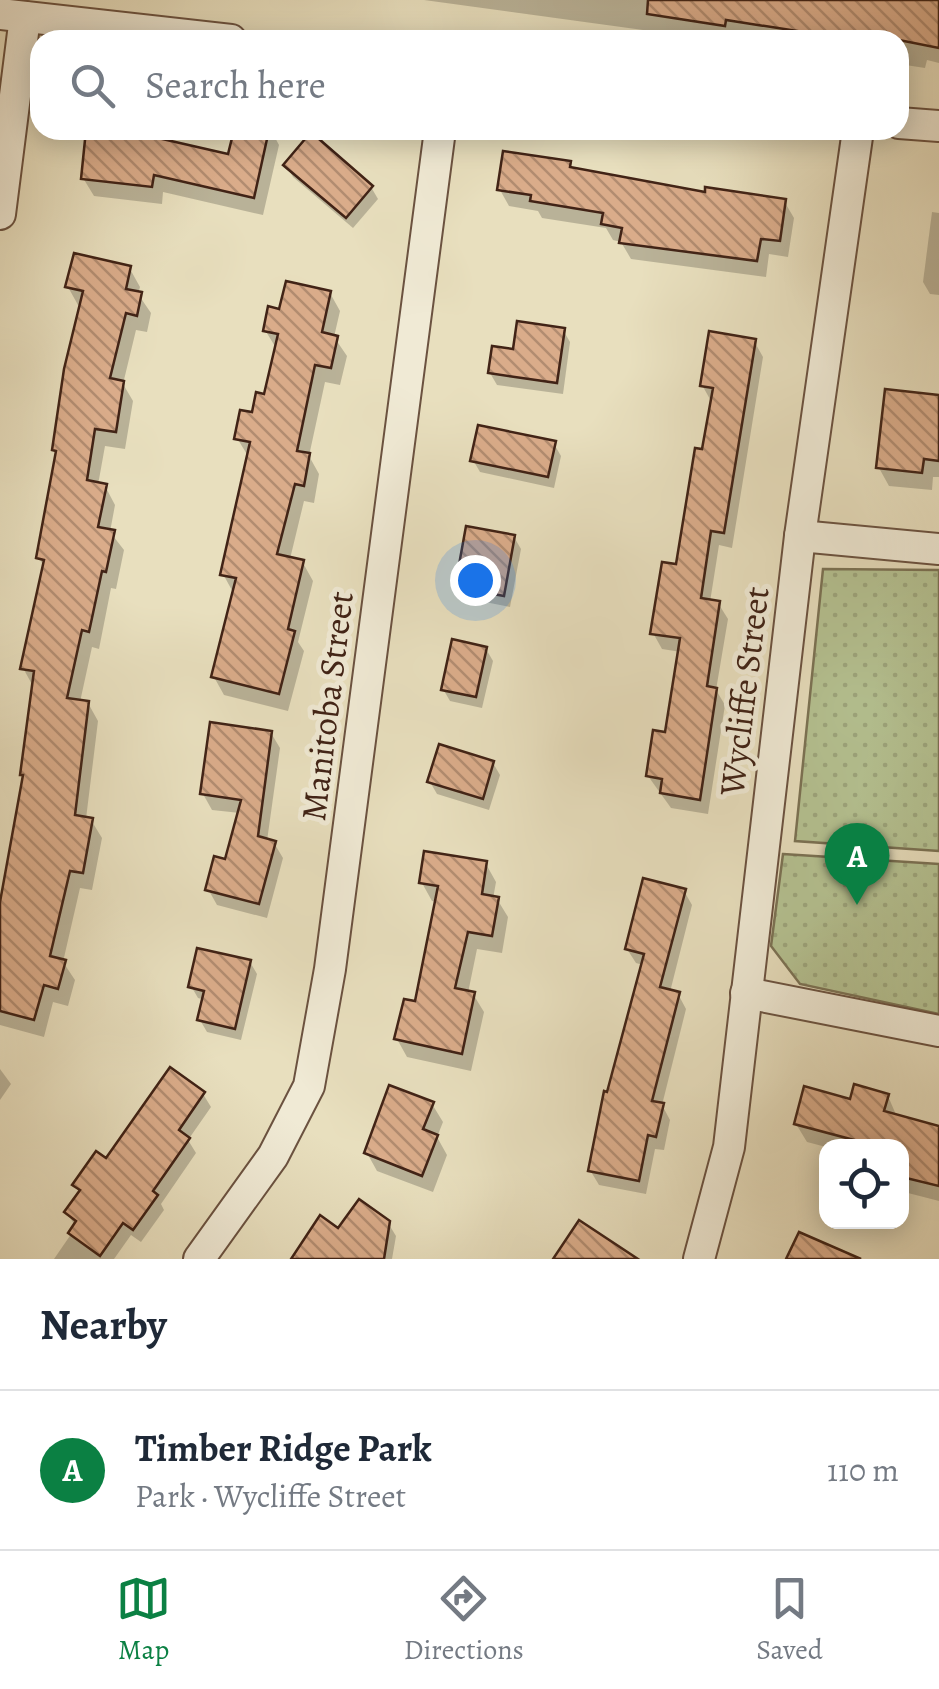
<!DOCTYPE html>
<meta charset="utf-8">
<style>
:root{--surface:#fff;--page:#f6f6f7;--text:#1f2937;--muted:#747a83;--line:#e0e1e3;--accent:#0b8043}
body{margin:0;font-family:Alegreya,serif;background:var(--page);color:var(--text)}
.controls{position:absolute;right:30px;bottom:30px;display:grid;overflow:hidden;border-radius:20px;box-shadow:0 5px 25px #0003}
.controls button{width:90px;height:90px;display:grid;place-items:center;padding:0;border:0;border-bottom:2px solid var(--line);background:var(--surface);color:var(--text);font:50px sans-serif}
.you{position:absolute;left:475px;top:580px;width:35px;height:35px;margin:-25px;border:8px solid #fff;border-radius:50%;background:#1a73e8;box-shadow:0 0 0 15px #1a73e833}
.badge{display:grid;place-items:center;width:65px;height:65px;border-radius:50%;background:var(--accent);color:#fff;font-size:32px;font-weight:700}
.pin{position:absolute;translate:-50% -82px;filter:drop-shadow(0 2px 5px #0008)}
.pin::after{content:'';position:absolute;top:52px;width:35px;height:30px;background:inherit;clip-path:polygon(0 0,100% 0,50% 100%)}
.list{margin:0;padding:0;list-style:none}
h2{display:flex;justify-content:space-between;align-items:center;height:130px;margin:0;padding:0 40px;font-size:42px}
h2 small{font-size:32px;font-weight:400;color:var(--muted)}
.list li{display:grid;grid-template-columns:65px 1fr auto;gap:30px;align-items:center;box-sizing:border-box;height:160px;padding:0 40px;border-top:2px solid var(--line)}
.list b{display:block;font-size:38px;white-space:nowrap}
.list p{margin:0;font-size:32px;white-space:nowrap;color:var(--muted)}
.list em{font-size:32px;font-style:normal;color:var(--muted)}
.icon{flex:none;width:55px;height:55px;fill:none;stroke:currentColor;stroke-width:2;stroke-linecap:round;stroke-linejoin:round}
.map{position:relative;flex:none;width:939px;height:1259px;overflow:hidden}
.search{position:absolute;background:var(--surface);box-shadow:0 5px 25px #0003;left:30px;right:30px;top:30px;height:110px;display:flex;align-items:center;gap:25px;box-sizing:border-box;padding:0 35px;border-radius:30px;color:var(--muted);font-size:38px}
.sheet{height:290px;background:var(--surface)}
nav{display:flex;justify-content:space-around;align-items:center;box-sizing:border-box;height:140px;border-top:2px solid var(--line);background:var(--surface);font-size:28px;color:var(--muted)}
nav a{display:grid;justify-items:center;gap:5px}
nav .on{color:var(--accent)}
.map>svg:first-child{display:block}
.park{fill:url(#park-dots);stroke:#7b7254;stroke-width:2.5}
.shadow{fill:#0003}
.building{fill:url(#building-back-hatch);stroke:#412316;stroke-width:2.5}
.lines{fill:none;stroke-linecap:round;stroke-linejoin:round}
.minor-casing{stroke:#6b5240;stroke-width:34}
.minor{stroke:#f0ead5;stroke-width:30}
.labels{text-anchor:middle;stroke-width:10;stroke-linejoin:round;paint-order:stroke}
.street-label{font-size:35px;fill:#412316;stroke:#f0ead5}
</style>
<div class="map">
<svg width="939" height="1259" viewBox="0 0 939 1259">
<defs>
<pattern id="park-dots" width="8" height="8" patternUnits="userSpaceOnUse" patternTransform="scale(2.5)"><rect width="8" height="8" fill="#b5c292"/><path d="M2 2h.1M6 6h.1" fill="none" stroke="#9da67d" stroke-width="1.8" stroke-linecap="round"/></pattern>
<pattern id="building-back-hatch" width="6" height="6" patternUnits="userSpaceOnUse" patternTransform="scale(2.5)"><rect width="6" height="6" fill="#daac8a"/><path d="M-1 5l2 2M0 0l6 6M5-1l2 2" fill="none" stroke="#b28c70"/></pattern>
</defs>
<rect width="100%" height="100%" fill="#e8dfbe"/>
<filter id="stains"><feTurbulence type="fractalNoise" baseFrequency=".002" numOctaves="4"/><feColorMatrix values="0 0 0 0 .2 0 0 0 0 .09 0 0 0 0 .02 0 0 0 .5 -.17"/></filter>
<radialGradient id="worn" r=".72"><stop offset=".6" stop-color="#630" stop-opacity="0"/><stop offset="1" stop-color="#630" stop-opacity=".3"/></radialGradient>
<!-- park -->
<g class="park">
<path d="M823 569 939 570V851L795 841Z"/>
<path d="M783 854 939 864V1014L800 984 771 946Z"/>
</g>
<!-- shadow -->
<g class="shadow">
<path d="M424 0H939V63L927 60 925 68 899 64V40H754L735 37V40H716Z"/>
<path d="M89 130H167L169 143 230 157 237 130H271L279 145 263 215 163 192 162 204 94 196 83 178Z"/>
<path d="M569 164 572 170 707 195 784 201 794 218 788 257 769 254 766 277 631 259 621 242 613 240 606 228 542 218 538 211 509 206 500 190Z"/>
<path d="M286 165 371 187 378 199 353 228 293 177Z"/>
<path d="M932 212 939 213V295L930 294 923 282Z"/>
<path d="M130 269 140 287 138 294 151 313 147 332 136 330 123 384 133 401 125 449 105 446 98 485 105 486 115 505 110 532 124 550 116 589 111 588 99 649 92 647 80 702 88 703 98 721 86 819 91 820 102 838 92 890 80 888 63 962 75 980 68 1006 53 1002 44 1037 0 1025V920L25 780 22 774 34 688 23 668 45 568 39 558 58 456 54 450 82 306 78 305 68 287Z"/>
<path d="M330 293 340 311 334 337 347 356 340 385 325 382 309 456 319 474 314 503 304 501 290 559 303 563 313 581 298 642 304 651 288 711 224 695 214 677 234 594 223 574 248 456 237 438 266 397 276 348 265 330 281 312Z"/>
<path d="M563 330 570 342 563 394 497 385 490 373 515 352Z"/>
<path d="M754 341 763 357 732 548 719 545 710 602 718 603 728 619 716 690 725 705 708 814 671 808 648 776 667 735 681 652 662 649 653 633 678 567 704 452 711 401 702 385Z"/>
<path d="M939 397V477H933L932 490 889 486 879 468Z"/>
<path d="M554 444 561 456 554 488 480 472 473 460Z"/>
<path d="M514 537 521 549 510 607 465 598 458 586Z"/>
<path d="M486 649 493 661 482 708 450 701 443 689Z"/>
<path d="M271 733 280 748 267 841 274 843 283 858 267 918 217 905 208 889 226 862 240 813 212 810 203 794Z"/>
<path d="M493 763 500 775 489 810 437 794 430 782Z"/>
<path d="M486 864 496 882 493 899H497L508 917 502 953 477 949 468 993 473 994 484 1012 471 1071 407 1057 397 1039 417 1004 437 902 432 901 422 883Z"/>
<path d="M684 891 692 905 670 992 678 994 686 1009 662 1105 670 1120 664 1150 655 1149 646 1194 599 1185 590 1170 643 965 636 963 627 949Z"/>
<path d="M250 962 257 974 241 1040 207 1032 200 1020 205 1000 198 998 191 986Z"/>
<path d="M0 1069 11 1084 0 1100Z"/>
<path d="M203 1094 211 1107 188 1140 196 1153 161 1204 164 1210 141 1242 131 1235 114 1259H54L76 1227 67 1213 80 1194 75 1185Z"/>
<path d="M888 1096 897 1117 939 1129V1201L908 1193 902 1181V1146L826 1147 807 1142 796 1124 852 1102Z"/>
<path d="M432 1104 443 1122 437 1137 447 1155 433 1192 377 1171 367 1153Z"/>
<path d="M388 1223 396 1236 392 1259H293L338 1231Z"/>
</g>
<!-- building -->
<g class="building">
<path d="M648 0H939V48L899 40H855L726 20 725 26 647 14Z"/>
<path d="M86 130H159L158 138 228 154 234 130H269L254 198 154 175 152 187 81 179Z"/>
<path d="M311 132 373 186 346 218 283 165Z"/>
<path d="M503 151 571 161 570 167 705 192V187L786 199 780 241 761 239 757 261 619 243 622 228 601 224 603 213 530 201 531 195 497 190Z"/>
<path d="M74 253 131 266 126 289 142 292 137 316 126 313 110 378 124 381 116 432 95 429 87 480 107 484 98 527 115 530 106 572 102 571 89 632 82 630 67 698 89 701 75 815 93 818 83 873 70 871 50 956 66 960 58 989 44 985 34 1020 0 1011V902L23 775H20L34 671 20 669 44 560 36 558 56 451 52 450 64 369 83 291 65 287Z"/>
<path d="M286 281 331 291 322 332 338 336 331 368 315 365 297 451 310 453 304 486 295 484 277 554 304 560 288 629 295 631 279 694 211 677 236 578 220 575 250 442 234 439 240 410 252 412 256 392 264 394 278 334 263 331 268 306 279 309Z"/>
<path d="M517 321 565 328 557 383 488 373 492 346 513 349Z"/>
<path d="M709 331 756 339 724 533 711 531 701 598 720 601 707 686 717 688 700 800 660 793 662 779 646 776 653 730 665 732 680 638 650 634 662 562 676 564 695 448 702 449 713 388 700 386Z"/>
<path d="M885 389 939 395V461L924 459 922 473 876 468Z"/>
<path d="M478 425 556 441 548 477 470 461Z"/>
<path d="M466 526 515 535 504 596 455 587Z"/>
<path d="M452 639 487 647 476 697 441 690Z"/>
<path d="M210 722 272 731 258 836 276 841 259 904 205 890 214 856 225 859 241 800 200 794Z"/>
<path d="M439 744 494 761 483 799 427 782Z"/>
<path d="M424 851 487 861 482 894 499 897 492 936 468 932 455 988 475 992 462 1054 394 1039 404 999 415 1001 438 886 419 883Z"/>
<path d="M643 878 686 889 660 987 680 992 652 1101 664 1103 656 1137 648 1135 639 1181 588 1171 604 1091 607 1092 644 954 625 949Z"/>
<path d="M197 948 251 960 235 1029 197 1020 204 991 188 987Z"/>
<path d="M170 1067 205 1092 179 1130 190 1138 153 1191 158 1195 133 1230 123 1223 100 1256 68 1233 76 1221 64 1212 80 1190 72 1185 96 1151 106 1158Z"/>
<path d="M854 1084 889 1094 884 1111 939 1126V1186L902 1177V1146H853L854 1140 794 1124 804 1086 850 1099Z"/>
<path d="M389 1085 434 1102 423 1129 438 1135 422 1176 364 1153Z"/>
<path d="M359 1199 390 1221 384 1259H291L320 1215 338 1228Z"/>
<path d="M579 1220 638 1259H553Z"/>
<path d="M799 1232 861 1259H786Z"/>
</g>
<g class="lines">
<defs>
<g id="minor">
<path d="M0 14 231 40"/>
<path d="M899 123 939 126"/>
<path d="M0 214 25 17"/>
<path d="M800 536 939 549"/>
<path d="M746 993 939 1031"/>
<path d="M199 1259 273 1156 309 1086 330 969 440 130"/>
<path d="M699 1259 729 1147 800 536 858 130"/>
</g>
</defs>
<!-- minor casing -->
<use href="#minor" class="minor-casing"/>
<!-- minor -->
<use href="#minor" class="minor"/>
</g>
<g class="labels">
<!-- street labels -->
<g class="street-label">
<text transform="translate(744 691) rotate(-83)" y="12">Wycliffe Street</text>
<text transform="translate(327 706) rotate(-83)" y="12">Manitoba Street</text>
</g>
</g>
<rect width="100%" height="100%" filter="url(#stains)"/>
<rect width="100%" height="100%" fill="url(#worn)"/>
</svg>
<div class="controls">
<button><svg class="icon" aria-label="locate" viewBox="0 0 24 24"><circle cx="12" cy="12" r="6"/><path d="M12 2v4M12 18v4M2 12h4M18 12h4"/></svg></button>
</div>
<div class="you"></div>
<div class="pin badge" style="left:857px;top:905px">A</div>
<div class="search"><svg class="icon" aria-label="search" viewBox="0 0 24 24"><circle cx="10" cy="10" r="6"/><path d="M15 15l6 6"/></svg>Search here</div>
</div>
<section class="sheet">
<h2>Nearby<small></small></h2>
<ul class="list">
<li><span class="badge">A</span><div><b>Timber Ridge Park</b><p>Park · Wycliffe Street</p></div><em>110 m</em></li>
</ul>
</section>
<nav>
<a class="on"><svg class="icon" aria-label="map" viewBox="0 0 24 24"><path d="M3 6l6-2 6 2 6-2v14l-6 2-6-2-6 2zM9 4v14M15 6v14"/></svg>Map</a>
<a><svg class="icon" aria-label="directions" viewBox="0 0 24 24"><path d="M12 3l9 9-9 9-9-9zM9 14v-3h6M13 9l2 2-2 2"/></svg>Directions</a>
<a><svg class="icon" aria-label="saved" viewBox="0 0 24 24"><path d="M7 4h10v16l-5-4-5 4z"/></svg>Saved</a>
</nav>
